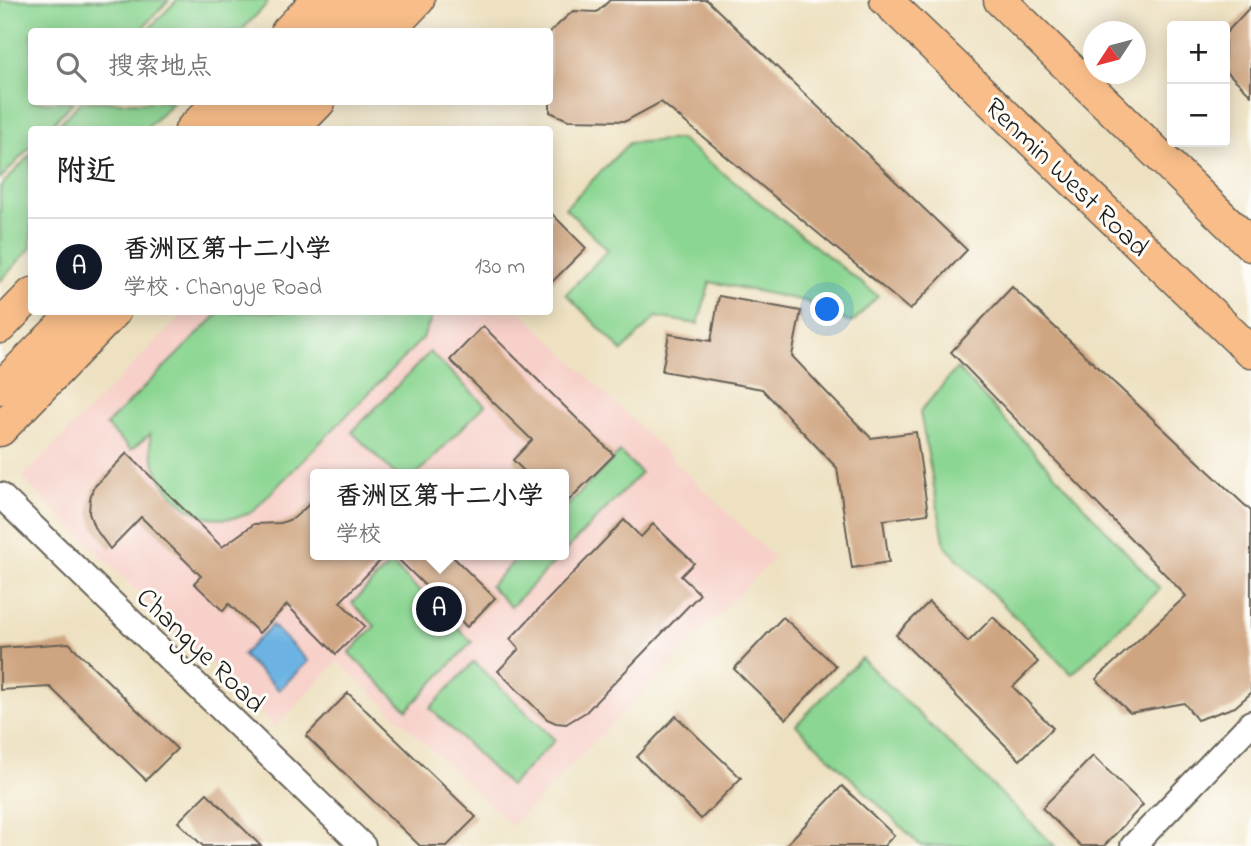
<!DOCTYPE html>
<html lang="zh">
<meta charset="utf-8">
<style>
:root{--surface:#fff;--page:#f6f6f6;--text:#222;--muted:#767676;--line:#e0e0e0;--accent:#111827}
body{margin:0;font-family:"Indie Flower","LXGW WenKai TC",sans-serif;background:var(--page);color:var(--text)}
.controls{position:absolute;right:21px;top:21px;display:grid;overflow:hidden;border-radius:7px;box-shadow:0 4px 18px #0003}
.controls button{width:63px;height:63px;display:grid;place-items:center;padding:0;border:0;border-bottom:2px solid var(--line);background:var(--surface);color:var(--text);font:35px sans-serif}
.compass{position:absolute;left:1083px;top:21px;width:63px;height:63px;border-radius:50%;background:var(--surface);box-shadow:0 4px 18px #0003;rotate:234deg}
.you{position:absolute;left:828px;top:310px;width:24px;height:24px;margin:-18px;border:5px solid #fff;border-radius:50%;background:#1a73e8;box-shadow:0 0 0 10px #1a73e833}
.badge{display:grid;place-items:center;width:46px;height:46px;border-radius:50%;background:var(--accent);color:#fff;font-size:23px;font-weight:700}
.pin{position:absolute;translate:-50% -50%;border:4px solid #fff;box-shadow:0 2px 7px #0006}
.popup{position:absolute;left:310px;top:469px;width:259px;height:91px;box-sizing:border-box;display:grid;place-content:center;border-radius:7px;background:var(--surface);filter:drop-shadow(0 2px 5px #0005);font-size:23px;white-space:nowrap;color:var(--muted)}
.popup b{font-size:26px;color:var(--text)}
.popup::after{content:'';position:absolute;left:50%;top:100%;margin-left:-14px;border:14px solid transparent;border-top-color:var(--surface)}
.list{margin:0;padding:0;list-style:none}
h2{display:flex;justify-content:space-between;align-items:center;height:91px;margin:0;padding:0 28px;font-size:30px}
h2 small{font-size:23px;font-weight:400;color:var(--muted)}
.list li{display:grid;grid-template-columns:46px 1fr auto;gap:21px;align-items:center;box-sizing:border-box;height:98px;padding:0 28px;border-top:2px solid var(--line)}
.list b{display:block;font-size:26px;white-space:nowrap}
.list p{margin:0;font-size:23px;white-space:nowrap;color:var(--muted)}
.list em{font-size:23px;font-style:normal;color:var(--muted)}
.icon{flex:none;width:38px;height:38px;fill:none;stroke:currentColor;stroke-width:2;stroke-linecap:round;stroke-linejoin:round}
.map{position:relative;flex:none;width:1251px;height:846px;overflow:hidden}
.search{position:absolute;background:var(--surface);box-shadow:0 4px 18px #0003;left:28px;top:28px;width:525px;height:77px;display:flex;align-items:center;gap:18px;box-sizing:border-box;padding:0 24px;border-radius:7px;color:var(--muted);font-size:26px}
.panel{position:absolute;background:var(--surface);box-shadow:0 4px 18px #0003;left:28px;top:126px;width:525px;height:189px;border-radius:7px}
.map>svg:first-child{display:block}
.built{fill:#f7d0c9;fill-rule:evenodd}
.green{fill:#8bd692;stroke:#547957;stroke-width:2}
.water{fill:#6cb3e3;stroke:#446880;stroke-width:2}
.building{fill:#cfa581}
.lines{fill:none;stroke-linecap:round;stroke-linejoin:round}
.minor-casing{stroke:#666156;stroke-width:28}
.major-casing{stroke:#666156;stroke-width:35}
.minor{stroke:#fff;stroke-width:24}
.major{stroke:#f8bd89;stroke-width:32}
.labels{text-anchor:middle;stroke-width:6;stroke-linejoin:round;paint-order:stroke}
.street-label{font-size:28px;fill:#1c1c1c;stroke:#fdfcf7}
</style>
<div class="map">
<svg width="1251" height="846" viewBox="0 0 1251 846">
<rect width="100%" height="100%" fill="#fdfcf7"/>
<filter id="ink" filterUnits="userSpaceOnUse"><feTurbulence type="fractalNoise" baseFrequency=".0143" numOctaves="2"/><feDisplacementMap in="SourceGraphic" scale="14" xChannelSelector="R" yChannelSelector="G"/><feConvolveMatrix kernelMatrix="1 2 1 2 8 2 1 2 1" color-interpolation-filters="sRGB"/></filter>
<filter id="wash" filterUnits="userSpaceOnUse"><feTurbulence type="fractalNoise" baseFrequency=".00686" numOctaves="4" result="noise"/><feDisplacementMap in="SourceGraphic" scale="28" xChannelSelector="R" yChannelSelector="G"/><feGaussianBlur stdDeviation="1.57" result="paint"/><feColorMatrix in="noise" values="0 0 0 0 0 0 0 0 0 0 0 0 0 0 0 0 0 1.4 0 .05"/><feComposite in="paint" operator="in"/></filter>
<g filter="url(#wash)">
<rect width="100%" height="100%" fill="#eee1c1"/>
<!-- built -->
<path class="built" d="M185 312H522L774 558 512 826 338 661 275 727 22 478ZM315 474H563V555H315Z"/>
<!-- green -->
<g class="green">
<path d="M0 0H169L139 31 32 32V102H73L47 129 32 130 31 146 0 179Z"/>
<path d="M177 0H265L268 3 241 31H147Z"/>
<path d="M81 102H173L146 129H54Z"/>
<path d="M680 139 878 296 852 323 805 301 710 282 698 324 656 317 622 351 566 294 608 250 565 208 629 143Z"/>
<path d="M31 154V248L0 281V187Z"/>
<path d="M220 312H434L423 338 252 512C198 537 149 487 150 434L131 450 106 425Z"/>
<path d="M430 352 485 405 417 474H395L352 432Z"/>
<path d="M957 368 1160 589 1072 674 945 546 920 412Z"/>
<path d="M620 452 641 473 563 553V510Z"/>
<path d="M520 555H561L511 607 490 586Z"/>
<path d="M391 563 472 642 407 710 349 653 375 626 352 603Z"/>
<path d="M861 658 1055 846H921L796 725Z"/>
<path d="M474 662 555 740 510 786 430 708Z"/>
</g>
<!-- water -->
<path class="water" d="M272 625 308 661 279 690 242 655Z"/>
<g id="blocks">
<!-- building -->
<g class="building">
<path d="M610 0H707L967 250 910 310 661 102 626 121 568 120 550 112V32L573 11 597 12Z"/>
<path d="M1251 6V95L1225 70V34Z"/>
<path d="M550 212 586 248 550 284Z"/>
<path d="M1012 287 1251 511V693L1235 707 1197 720 1184 703 1130 713 1096 679 1186 596 951 352Z"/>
<path d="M719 296 801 311 792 356 830 396 871 438 916 432 928 514 883 520 889 562 852 568 837 468 762 389 662 371 669 334 711 341Z"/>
<path d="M483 326 614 455 563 506V474H527L513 460 532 440 450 360Z"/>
<path d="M127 453 222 547 254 524 281 523 294 518 315 499V555H386L340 602 365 626 336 654 287 605 259 633 229 604 223 611 194 583 201 576 141 517 110 549 94 527 89 513 90 499 93 488Z"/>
<path d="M624 520 641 537 653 524 694 563 681 576 700 594 586 712 566 724 556 723 547 719 498 671 519 649 510 639Z"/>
<path d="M394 555H451L495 598 467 627Z"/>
<path d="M929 602 968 642 993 617 1038 662 1013 687 1053 728 1020 760 896 635Z"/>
<path d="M783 617 836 666 786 719 734 669Z"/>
<path d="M69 643 177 749 146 780 50 687 0 690V648Z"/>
<path d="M348 693 476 817 447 846H420L306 736Z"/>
<path d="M676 716 741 778 701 819 637 757Z"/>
<path d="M1093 756 1143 805 1104 846H1081L1042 808Z"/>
<path d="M842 786 894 835 884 846H785Z"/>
<path d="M207 793 261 846H203L178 822Z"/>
</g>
</g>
</g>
<g filter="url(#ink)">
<use href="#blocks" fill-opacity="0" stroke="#666156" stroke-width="2"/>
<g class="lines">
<defs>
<g id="minor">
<path d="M0 495 363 846"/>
<path d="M1133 846 1251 723"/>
</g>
<g id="major">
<path d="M886 0 1251 352"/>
<path d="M1000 0 1251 245"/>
<path d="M287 32 318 0"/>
<path d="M321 32 352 0"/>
<path d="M353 32 385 0"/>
<path d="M387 32 418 0"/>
<path d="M191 130 219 102"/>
<path d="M225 130 252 102"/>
<path d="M256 130 284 102"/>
<path d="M292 130 319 102"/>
<path d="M0 327 32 294"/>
<path d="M0 388 76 312"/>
<path d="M0 430 114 312"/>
</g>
</defs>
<!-- minor casing -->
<use href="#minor" class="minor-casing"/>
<!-- major casing -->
<use href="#major" class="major-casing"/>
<!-- minor -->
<use href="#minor" class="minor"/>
<!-- major -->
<use href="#major" class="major"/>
</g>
</g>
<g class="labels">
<!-- street labels -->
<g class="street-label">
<text transform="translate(1068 176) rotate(44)" y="10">Renmin West Road</text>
<text transform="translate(202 649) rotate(44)" y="10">Changye Road</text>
</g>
</g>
</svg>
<div class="controls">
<button>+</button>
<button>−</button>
</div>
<svg class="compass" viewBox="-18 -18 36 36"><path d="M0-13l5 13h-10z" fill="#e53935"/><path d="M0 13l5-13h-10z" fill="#767676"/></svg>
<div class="you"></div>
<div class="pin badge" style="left:439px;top:609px">A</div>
<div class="popup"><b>香洲区第十二小学</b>学校</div>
<div class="search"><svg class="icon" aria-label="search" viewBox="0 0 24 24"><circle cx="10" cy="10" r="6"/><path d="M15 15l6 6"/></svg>搜索地点</div>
<section class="panel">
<h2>附近<small></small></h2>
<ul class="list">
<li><span class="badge">A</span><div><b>香洲区第十二小学</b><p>学校 · Changye Road</p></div><em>130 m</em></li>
</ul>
</section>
</div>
